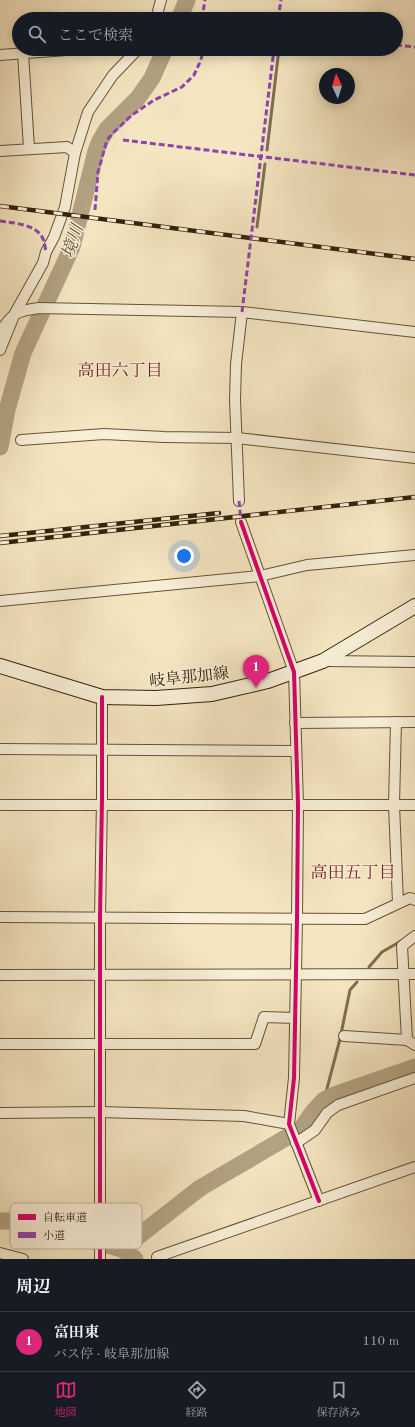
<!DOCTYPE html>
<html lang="ja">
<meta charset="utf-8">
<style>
:root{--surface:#171b24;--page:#20242c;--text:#f1f3f6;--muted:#9ea1a6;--line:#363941;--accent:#db2777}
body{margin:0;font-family:"Old Standard TT","Noto Serif JP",serif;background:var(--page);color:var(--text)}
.compass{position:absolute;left:319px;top:68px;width:36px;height:36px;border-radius:50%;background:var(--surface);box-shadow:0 2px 10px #0003;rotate:356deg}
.you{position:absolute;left:184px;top:556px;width:14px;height:14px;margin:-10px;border:3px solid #fff;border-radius:50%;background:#1a73e8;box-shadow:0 0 0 6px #1a73e833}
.badge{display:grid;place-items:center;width:26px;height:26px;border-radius:50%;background:var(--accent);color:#fff;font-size:13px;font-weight:700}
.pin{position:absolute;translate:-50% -33px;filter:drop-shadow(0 1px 2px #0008)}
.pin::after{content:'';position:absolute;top:21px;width:14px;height:12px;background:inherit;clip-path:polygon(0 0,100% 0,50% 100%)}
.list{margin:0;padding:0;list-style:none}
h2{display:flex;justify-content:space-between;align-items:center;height:52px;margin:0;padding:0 16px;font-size:17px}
h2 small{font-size:13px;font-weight:400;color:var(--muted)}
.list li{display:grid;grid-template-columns:26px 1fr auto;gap:12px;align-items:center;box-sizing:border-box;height:60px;padding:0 16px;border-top:1px solid var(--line)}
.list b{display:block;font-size:15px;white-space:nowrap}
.list p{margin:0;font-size:13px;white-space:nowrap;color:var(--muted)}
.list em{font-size:13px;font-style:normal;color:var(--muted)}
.icon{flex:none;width:22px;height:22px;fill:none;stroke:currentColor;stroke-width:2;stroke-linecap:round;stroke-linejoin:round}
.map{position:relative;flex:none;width:415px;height:1259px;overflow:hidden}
.search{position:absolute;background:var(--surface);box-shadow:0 2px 10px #0003;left:12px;right:12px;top:12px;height:44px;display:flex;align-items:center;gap:10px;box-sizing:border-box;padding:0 14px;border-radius:22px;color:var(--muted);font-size:15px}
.sheet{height:112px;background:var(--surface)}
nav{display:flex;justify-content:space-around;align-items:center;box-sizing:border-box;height:56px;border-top:1px solid var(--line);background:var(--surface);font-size:11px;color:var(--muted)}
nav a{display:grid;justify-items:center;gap:2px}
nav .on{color:var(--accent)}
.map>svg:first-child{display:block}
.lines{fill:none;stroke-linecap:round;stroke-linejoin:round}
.stream{stroke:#806f52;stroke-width:3}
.river{stroke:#b3a383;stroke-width:17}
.minor-casing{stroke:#645337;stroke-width:12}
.secondary-casing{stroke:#332209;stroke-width:16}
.minor{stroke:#f8efd7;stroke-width:10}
.secondary{stroke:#f8efd7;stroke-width:14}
.rail-casing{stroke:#332209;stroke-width:4.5}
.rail{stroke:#f8efd7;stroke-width:3;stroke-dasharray:9;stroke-linecap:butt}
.quiet{stroke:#8e44ad;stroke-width:3;stroke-dasharray:6 3;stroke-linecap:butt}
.cycleway-casing{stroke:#f8efd7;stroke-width:6}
.cycleway{stroke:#d6006c;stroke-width:4}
.labels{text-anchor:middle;stroke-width:3;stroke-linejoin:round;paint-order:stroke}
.street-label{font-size:16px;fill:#332209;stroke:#f8efd7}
.water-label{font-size:17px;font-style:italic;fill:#604f34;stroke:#f8efd7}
.neighbourhood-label{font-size:17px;fill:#7a1f14;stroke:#f8efd7}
.key{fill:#f8efd7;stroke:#bdb299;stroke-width:1}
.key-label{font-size:11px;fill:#332209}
</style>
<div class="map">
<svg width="415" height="1259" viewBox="0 0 415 1259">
<rect width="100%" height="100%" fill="#f5e6c2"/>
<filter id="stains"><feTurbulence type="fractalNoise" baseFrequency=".005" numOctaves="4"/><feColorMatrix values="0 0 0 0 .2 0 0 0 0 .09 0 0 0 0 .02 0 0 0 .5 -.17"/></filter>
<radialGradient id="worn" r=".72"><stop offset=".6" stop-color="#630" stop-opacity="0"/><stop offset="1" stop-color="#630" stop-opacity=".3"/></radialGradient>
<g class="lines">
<!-- stream -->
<g class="stream">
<path d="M267 150 279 49"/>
<path d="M257 227 265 164"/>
<path d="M369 967 382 952 401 941"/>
<path d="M324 1100 340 1039 350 990 357 982"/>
</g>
<!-- river -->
<g class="river">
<path d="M179 19 187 0"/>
<path d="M0 447 7 410 23 353 72 247 96 151 100 141 107 129 138 98 152 78 165 49"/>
<path d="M0 1221H7L65 1233 122 1249 135 1259"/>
<path d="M122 1249 200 1188 301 1129 313 1112 324 1100 334 1095 415 1067"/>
</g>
<defs>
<g id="minor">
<path d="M156 19 161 0"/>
<path d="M23 53 29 148"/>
<path d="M0 55 80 49"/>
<path d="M0 151 67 147 75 153"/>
<path d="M0 332C13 312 17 311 39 308L242 312 415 332"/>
<path d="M0 350 15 313 43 263 46 252 54 237 65 207 75 153 88 112 113 75 138 49"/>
<path d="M21 440 104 434 164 437 237 438 415 458"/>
<path d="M239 501 235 400 236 364 242 312"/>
<path d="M241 522 294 672 298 805 297 919 294 1078 289 1124 319 1201"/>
<path d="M0 601 260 576 307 565 415 555"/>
<path d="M325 661 415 662"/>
<path d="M396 722 394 805 398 903"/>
<path d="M295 723 415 722"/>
<path d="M0 749 296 751"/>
<path d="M0 805H415"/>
<path d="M0 917 365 919 410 898 415 900"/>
<path d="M0 975 415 974"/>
<path d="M344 1036 407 1040 415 1045"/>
<path d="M407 1040 402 946 415 936"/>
<path d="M0 1044H255L264 1017 295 1018"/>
<path d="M0 1113 100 1112 244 1116 289 1124"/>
<path d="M296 1143 315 1130 327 1113 338 1105 415 1078"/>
<path d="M0 1253 23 1259"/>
<path d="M157 1257 415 1167"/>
<path d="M100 1259V917L102 799V697"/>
</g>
<path id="secondary" d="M0 666 102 697 156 698 212 694 268 681 323 661 415 606"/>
</defs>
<!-- minor casing -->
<use href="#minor" class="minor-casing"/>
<!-- secondary casing -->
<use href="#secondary" class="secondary-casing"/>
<!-- minor -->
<use href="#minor" class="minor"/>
<!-- secondary -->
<use href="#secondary" class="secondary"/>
<defs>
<g id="rail">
<path d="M0 206 415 259"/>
<path d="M0 536 219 513"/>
<path d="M0 543 415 497"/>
</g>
</defs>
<!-- rail casing -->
<use href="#rail" class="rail-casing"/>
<!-- rail -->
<use href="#rail" class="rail"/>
<!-- quiet -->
<g class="quiet">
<path d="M202 19 205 0"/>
<path d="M278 19 281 0"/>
<path d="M396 45 415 47"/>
<path d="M123 140 415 175"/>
<path d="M95 210 98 172 107 140 114 132 132 115 154 100 182 87 194 75 201 60 203 49"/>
<path d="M0 221C13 223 37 224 43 239 45 243 45 248 46 252"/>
<path d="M242 312 274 49"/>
<path d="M239 501 241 522"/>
</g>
<defs>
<g id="cycleway">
<path d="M241 522 294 672 298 805 297 919 294 1078 289 1124 319 1201"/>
<path d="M100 1259V917L102 799V697"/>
</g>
</defs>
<!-- cycleway casing -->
<use href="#cycleway" class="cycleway-casing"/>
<!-- cycleway -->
<use href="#cycleway" class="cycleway"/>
</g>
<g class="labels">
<!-- street labels -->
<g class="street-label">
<text transform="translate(189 676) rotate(-6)" y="6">岐阜那加線</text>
</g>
<!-- water labels -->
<g class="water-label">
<text transform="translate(72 241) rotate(-71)" y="6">境川</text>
</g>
<!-- neighbourhood labels -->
<g class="neighbourhood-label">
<text x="120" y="376">高田六丁目</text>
<text x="353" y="878">高田五丁目</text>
</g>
</g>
<!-- legend -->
<rect x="10" y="1203" width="132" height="46" rx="6" class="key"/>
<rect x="18" y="1214" width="18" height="6" fill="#d6006c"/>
<rect x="18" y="1232" width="18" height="6" fill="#8e44ad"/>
<g class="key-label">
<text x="43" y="1221">自転車道</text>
<text x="43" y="1239">小道</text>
</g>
<rect width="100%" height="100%" filter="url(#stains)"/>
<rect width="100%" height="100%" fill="url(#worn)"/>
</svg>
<svg class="compass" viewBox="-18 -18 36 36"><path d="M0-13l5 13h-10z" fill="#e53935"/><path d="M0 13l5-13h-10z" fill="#9ea1a6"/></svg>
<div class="you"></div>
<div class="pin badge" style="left:256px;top:688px">1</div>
<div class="search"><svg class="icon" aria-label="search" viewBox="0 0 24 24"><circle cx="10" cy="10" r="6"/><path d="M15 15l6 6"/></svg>ここで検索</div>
</div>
<section class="sheet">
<h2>周辺<small></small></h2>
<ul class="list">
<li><span class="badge">1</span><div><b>富田東</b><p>バス停 · 岐阜那加線</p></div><em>110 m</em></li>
</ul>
</section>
<nav>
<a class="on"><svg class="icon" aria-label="map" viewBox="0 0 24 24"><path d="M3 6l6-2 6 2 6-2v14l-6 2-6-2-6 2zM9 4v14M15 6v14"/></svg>地図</a>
<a><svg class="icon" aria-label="directions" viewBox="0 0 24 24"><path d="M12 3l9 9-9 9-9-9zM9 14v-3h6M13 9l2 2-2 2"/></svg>経路</a>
<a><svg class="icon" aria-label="saved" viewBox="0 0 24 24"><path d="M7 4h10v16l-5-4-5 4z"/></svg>保存済み</a>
</nav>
